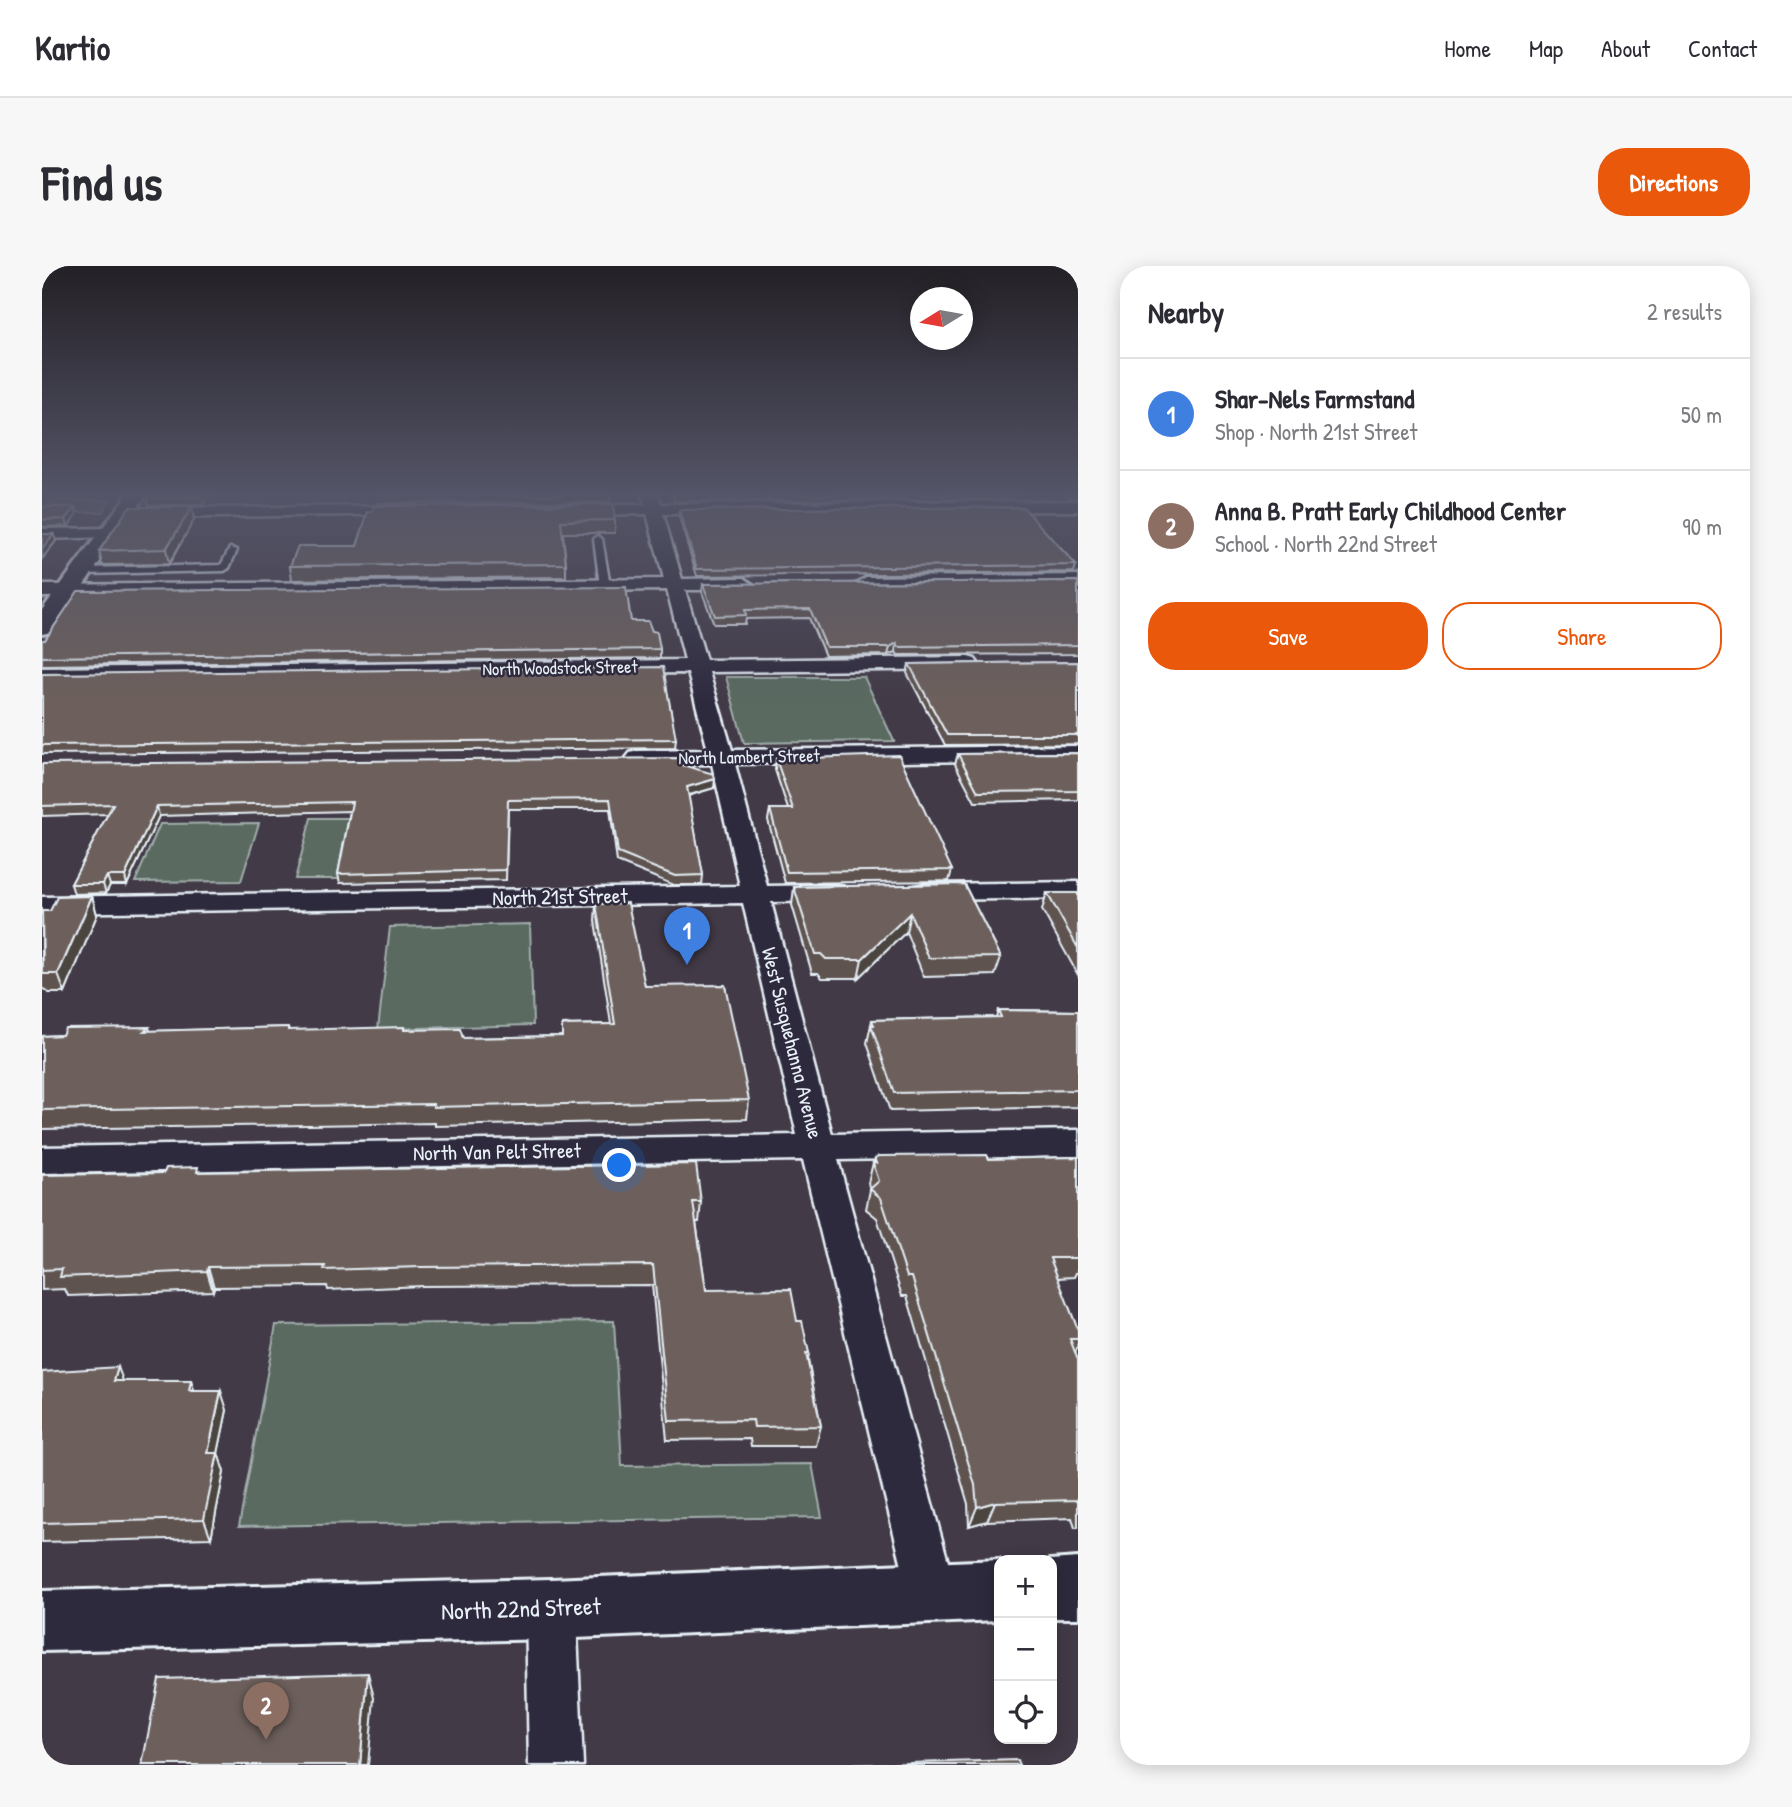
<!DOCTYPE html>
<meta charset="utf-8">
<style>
:root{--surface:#fff;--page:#f7f7f7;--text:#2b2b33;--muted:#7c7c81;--line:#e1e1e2;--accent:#ea580c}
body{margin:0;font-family:"Patrick Hand",sans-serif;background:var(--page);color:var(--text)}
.controls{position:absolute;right:21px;bottom:21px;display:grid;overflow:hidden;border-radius:14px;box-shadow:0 4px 18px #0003}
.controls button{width:63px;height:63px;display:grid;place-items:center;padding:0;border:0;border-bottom:2px solid var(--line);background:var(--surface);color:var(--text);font:35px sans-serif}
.compass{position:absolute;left:868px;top:21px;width:63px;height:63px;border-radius:50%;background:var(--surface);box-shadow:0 4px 18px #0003;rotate:259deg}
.you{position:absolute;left:578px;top:900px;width:24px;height:24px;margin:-18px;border:5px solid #fff;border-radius:50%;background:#1a73e8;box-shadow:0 0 0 10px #1a73e833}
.badge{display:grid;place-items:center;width:46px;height:46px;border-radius:50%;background:var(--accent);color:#fff;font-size:23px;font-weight:700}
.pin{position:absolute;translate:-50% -58px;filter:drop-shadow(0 2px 4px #0008)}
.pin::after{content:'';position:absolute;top:37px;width:24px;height:21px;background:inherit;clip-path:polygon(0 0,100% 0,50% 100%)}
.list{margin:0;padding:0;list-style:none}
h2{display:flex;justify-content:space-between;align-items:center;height:91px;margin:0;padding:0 28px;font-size:30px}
h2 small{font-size:23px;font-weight:400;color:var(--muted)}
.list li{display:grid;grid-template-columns:46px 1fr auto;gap:21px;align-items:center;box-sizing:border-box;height:112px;padding:0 28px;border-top:2px solid var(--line)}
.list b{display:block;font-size:26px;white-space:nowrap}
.list p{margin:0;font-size:23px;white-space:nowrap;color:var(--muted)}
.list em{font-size:23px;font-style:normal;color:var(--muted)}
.actions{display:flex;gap:14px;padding:21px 28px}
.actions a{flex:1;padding:16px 0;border:2px solid var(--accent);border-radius:28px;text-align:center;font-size:24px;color:var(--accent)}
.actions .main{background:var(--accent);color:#fff}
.icon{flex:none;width:38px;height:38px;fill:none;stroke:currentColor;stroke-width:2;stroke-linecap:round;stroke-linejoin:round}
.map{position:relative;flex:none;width:1036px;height:1499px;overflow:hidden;border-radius:28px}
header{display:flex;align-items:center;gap:42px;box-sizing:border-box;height:98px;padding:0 35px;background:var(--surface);border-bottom:2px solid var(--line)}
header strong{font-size:33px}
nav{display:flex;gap:38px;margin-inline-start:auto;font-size:24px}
.intro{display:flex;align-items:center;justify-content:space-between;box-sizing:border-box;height:168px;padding:0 42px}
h1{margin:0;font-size:49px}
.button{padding:18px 32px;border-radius:28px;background:var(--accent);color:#fff;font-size:24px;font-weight:700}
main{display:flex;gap:42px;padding:0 42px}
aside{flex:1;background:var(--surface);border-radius:28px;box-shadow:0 4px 18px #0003}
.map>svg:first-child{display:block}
.green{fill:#5a6a61;stroke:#a1aeac;stroke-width:2}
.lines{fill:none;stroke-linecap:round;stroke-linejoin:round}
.service-casing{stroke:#e8f1f8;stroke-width:5}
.minor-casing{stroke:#e8f1f8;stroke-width:5}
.tertiary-casing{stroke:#e8f1f8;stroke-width:6}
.secondary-casing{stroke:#e8f1f8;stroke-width:6}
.service{fill:#2f2a3d;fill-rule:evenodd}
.minor{fill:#2f2a3d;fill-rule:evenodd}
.tertiary{fill:#2f2a3d;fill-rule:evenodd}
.secondary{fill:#2f2a3d;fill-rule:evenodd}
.wall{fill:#5e534f;stroke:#e8f1f8;stroke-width:2}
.shaded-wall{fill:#4c4440;stroke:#e8f1f8;stroke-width:2}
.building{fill:#6d615c;stroke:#e8f1f8;stroke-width:2}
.labels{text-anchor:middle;stroke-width:5;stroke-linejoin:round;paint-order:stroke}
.far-street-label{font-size:18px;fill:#e8f1f8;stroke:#2f2a3d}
.street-label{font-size:21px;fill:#e8f1f8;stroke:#2f2a3d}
.near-street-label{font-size:24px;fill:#e8f1f8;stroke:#2f2a3d}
</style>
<header>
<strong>Kartio</strong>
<nav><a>Home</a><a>Map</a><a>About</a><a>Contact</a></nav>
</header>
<div class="intro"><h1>Find us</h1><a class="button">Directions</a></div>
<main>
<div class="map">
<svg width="1036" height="1499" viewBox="0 0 1036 1499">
<rect width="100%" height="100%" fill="#423a46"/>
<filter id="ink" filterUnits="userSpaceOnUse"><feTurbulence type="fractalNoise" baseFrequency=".0143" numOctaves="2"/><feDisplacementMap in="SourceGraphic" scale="14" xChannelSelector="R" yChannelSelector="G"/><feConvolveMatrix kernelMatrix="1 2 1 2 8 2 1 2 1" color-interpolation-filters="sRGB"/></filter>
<g filter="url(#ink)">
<!-- green -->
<g class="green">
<path d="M68 234 60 246H1L10 235Z"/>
<path d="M684 411H822L852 475 702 477Z"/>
<path d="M269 552H310L297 613H253Z"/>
<path d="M217 557 199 615 93 616 118 558Z"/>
<path d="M488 658 491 759 336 763 348 661Z"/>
<path d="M572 1055 580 1200 770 1198 780 1251 197 1260 234 1059Z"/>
</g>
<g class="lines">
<defs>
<g id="service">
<path d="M556 270 560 273 568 320 563 323 558 320 552 273Z"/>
<path d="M188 282 195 284 187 302 182 305 40 308 35 305 40 302 179 299Z"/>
</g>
<g id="minor">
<path d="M600 229H616L619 238 1036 235V245L621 248 640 313 702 312 711 318 702 324H643L664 394 926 391 933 393 936 397 933 401 926 403 667 406 690 484 1036 480V494L693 498 725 620 793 619 803 621 807 627 803 633 793 635 729 636 790 868 1036 864V890L796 894 914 1325 907 1342 890 1349 873 1342 866 1325 761 894 0 907V881L755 869 701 637 0 647V631L698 620 670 498 596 499 588 497 584 492 588 487 596 485 666 484 646 407 0 414V402L643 394 625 324 0 331V319L622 313 605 248 528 249 520 244 528 239H603Z"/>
<path d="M374 240 382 245 380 248 108 252 100 247 108 242Z"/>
<path d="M68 262 74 263 77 267 74 271 0 273V263Z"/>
<path d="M1036 309V321L824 323 815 317 824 311Z"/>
<path d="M1036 616V632L883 634 873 632 869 626 873 620 883 618Z"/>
<path d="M509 1318 526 1326 534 1343 541 1499H487L484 1343 492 1326Z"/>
</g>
<path id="tertiary" d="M85 229H104L9 366 0 368V344Z"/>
<g id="secondary">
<path d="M1036 1292V1352H1010L1008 1294Z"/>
<path d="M957 1294V1354L509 1373 0 1385V1325L509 1313Z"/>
</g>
</defs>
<!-- service casing -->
<use href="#service" class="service-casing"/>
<!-- minor casing -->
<use href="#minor" class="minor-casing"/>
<!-- tertiary casing -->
<use href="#tertiary" class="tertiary-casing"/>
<!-- secondary casing -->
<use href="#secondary" class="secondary-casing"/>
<!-- service -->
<use href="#service" class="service"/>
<!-- minor -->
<use href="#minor" class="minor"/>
<!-- tertiary -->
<use href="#tertiary" class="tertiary"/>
<!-- secondary -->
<use href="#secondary" class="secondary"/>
</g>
<!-- wall -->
<g class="wall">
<path d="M107 229H167L162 239H106L105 232Z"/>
<path d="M336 229H568V236L336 237Z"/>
<path d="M630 229H966L965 233 632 235Z"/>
<path d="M1025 229H1036V233L1029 232Z"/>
<path d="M0 241H34L35 248 26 260 0 261Z"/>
<path d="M150 241 152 254 127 298 60 299 57 285Z"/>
<path d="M637 244 1034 299 1032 306 655 310 637 251Z"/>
<path d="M326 246 573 254V267H521L524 298V311L250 314 248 300 315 280Z"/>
<path d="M1036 315V388L856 389 854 386 846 389 783 390 767 352 704 353 703 358H672L660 326 661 318Z"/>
<path d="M589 355 610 365 618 383V392L0 399V374Z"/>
<path d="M1036 396V478L903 479 865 407 867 398Z"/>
<path d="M0 408 634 473 633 482 0 488Z"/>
<path d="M1036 487V534L933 536 913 498 916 488Z"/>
<path d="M734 493 910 604 907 615 743 617 726 554 728 543H746L733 504Z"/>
<path d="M0 498 640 499 673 513 672 522 646 530 661 609 660 619H632L575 596 568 543H466L464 614 298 617 296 608 308 545 117 550 85 619H68L64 627 32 628 29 618 66 548 0 550Z"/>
<path d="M922 618 959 691 953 709 882 711 864 666 816 712H780L776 707H770L750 639 752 621Z"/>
<path d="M1005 627H1036V709L1000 644Z"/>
<path d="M50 630 55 649 23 727H7L0 722V645H8Z"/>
<path d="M554 638 603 720 707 834 705 853 393 860V857L0 863V770L20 769 107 761 108 765 246 761 247 764H362L421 772 520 770V759L569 758 553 655Z"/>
<path d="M956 744 1036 745V841L848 845 825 777 830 754 954 751Z"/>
<path d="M1036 891V1007H1034L1032 1011 1015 1012 1036 1064V1081L1033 1087 1036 1094V1262H1033L1030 1252 945 1255 927 1260 926 1238 865 1030H860L835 952 824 943 828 924 826 917 831 897H832L833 892 947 893Z"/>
<path d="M158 906 659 936 657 956H654L664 1024 755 1055 767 1087 766 1094 779 1160 774 1180H709L708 1173 625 1174 610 1019 381 1020 286 1024 285 1020 172 1021 171 1025 26 1030 23 1023 0 1024V909Z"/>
<path d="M0 1106 81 1115H149L152 1125 185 1144 176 1187 182 1206 169 1272 0 1276Z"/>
</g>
<!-- shaded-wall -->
<g class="shaded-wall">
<path d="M162 229H167L162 239 160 232Z"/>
<path d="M34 241 35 248 26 260 24 253Z"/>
<path d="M150 241 152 254 127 298 124 283Z"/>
<path d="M12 268 14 275 0 293V283Z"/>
<path d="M855 377 854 386 846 389 848 381Z"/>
<path d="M673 513 672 522 644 530 645 521Z"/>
<path d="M115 540 117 550 85 619 83 610Z"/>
<path d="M65 610 68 619 64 627 61 618Z"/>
<path d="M50 630 55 649 23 727 16 708Z"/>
<path d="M868 647 864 666 816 712 820 693Z"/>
<path d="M166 1001 172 1021 171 1025 165 1005Z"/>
<path d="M76 1101 83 1120 72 1115Z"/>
<path d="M149 1115 155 1135 147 1125Z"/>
<path d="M179 1125 185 1144 173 1202 176 1187 182 1206 169 1272 162 1253 166 1187Z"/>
<path d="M953 1236 945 1255 927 1260 935 1241Z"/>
<path d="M326 1407 332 1432 326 1499H318Z"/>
</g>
<!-- building -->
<g class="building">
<path d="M107 229H162L160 232H105Z"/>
<path d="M571 238 573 254 519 255 524 298 248 300 256 280H315L326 246H330L332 240Z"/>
<path d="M0 241H34L24 253 0 254Z"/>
<path d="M87 241H150L124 283 57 285Z"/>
<path d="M981 241 1034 299 655 303 637 244Z"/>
<path d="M0 268H12L0 283Z"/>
<path d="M1036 315V379L857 381 855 377 848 381H784L768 343 703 344 704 349 673 350 661 318Z"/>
<path d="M584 321 589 355H606L610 365 615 366 618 383 0 391V374H3L36 325Z"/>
<path d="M1036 396V469H905L867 398Z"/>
<path d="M621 401 634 473 0 479V408Z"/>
<path d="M1036 487V525L936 526 916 488Z"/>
<path d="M857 489 910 604 745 606 728 543H751L734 493Z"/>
<path d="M637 492 640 499 672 508 673 513 645 521 661 609 633 610 576 587 568 533 466 534 464 604 296 608 310 536 115 540 83 610H65L61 618H29L71 538 0 540V498Z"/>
<path d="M922 618 959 691 887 692 868 647 820 693H784L779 688H773L752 621Z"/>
<path d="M1005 627H1036V682Z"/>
<path d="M50 630 16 708H1L0 645H8L15 631Z"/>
<path d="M586 637 603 720 683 719 707 834 391 841V838L0 844V770L20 769 23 762 107 761 102 765 246 761V764L362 761V764L418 763 421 772 520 770V759L573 758 554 638Z"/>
<path d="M956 744 1036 745V824L852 827 829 759H832L830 754 959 751Z"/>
<path d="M945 889 947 893 1036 891V992H1008L1036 1064V1073H1028L1036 1094V1234L953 1236 935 1241 933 1219 870 1011H865L839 932 828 923 837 915 831 897H835L833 892 837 890Z"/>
<path d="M654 898 659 936H651L664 1024 749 1023 755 1055H760L767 1087H764L779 1160 712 1161 711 1154 627 1155 611 999 379 1001 282 1004 283 1000 166 1001 165 1005 18 1011 20 1003 0 1004V909L122 907 124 902 156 901 155 906Z"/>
<path d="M76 1101 72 1115H149L147 1125H179L166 1187H176L162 1253 0 1257V1106Z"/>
<path d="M326 1407 318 1499H100L117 1413Z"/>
<path d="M975 1494 977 1499H797Z"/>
</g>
</g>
<!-- sky -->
<linearGradient id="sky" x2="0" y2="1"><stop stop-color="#242026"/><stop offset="0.52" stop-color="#545568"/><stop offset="1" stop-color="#545568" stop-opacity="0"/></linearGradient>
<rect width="1036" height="439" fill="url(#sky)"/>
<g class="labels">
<!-- far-street labels -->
<g class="far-street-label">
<text transform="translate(518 402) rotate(-1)" y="6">North Woodstock Street</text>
<text transform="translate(707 491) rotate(-1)" y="6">North Lambert Street</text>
</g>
<!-- street labels -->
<g class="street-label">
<text transform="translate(518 631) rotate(-1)" y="7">North 21st Street</text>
<text transform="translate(750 777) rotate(76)" y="7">West Susquehanna Avenue</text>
<text transform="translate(455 886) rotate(-1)" y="7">North Van Pelt Street</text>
</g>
<!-- near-street labels -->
<g class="near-street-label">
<text transform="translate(479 1343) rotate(-2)" y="8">North 22nd Street</text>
</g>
</g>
</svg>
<div class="controls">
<button>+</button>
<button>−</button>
<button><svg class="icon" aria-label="locate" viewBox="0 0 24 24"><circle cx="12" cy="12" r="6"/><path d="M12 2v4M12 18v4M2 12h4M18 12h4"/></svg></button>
</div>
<svg class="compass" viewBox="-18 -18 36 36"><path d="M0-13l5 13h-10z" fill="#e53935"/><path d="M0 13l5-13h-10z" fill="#7c7c81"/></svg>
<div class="you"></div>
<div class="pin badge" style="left:645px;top:699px;background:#3f7fe0">1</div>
<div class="pin badge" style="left:224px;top:1474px;background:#8d6e63">2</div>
</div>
<aside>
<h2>Nearby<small>2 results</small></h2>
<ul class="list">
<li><span class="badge" style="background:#3f7fe0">1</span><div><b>Shar-Nels Farmstand</b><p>Shop · North 21st Street</p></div><em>50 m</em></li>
<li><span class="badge" style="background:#8d6e63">2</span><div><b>Anna B. Pratt Early Childhood Center</b><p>School · North 22nd Street</p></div><em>90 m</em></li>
</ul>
<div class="actions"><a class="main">Save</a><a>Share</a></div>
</aside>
</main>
